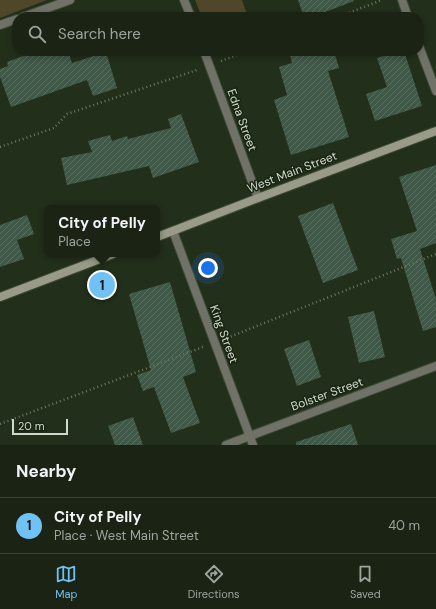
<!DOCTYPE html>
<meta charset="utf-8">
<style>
:root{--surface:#1a2314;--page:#232b1d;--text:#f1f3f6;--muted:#9fa4a0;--line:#384034;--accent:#70c1f4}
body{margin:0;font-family:"DM Sans",sans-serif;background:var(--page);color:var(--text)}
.scale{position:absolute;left:12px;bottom:10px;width:56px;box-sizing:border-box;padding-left:4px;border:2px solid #d1d9cc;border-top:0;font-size:11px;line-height:14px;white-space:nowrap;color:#d1d9cc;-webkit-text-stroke:3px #182511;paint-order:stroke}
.you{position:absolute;left:208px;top:268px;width:14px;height:14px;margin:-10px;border:3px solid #fff;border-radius:50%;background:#1a73e8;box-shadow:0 0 0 6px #1a73e833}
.badge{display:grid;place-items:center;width:26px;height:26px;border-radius:50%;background:var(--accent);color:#111;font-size:13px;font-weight:700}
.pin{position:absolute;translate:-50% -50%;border:2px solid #fff;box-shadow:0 1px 4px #0006}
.popup{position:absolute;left:44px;top:205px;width:116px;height:52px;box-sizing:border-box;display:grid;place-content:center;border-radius:8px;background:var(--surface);filter:drop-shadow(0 1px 3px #0005);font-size:13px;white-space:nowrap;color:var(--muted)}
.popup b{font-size:15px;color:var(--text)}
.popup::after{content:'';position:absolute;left:50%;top:100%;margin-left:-8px;border:8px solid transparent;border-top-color:var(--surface)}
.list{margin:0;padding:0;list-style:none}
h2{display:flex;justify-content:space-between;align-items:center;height:52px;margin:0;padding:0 16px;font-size:17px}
h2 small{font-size:13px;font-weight:400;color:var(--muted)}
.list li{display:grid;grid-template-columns:26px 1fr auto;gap:12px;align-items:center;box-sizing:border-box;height:56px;padding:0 16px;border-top:1px solid var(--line)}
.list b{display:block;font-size:15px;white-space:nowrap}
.list p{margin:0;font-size:13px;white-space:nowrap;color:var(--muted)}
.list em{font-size:13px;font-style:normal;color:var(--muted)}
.icon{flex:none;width:22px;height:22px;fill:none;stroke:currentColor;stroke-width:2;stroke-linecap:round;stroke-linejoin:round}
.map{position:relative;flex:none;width:436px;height:445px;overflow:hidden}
.search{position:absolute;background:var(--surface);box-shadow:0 2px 6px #0003;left:12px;right:12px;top:12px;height:44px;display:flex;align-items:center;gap:10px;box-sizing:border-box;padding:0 14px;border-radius:16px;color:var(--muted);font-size:15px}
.sheet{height:108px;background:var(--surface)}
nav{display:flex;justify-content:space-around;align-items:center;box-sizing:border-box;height:56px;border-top:1px solid var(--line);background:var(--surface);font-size:11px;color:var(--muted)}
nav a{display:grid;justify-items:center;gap:2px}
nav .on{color:var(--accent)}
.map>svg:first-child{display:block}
.grass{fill:#50472b}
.building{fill:url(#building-hatch)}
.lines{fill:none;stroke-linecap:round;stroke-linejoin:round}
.minor-casing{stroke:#3e4a36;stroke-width:10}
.secondary-casing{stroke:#3e4a36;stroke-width:10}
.path{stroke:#6d7766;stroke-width:2.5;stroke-dasharray:1 3;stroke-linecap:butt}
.minor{stroke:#717267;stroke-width:8}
.secondary{stroke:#999b88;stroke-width:8}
.labels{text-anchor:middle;stroke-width:3;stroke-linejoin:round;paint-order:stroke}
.street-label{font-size:12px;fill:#d1d9cc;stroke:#182511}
</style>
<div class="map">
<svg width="436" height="445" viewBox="0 0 436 445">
<defs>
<pattern id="building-hatch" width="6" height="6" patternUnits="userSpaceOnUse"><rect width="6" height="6" fill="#405848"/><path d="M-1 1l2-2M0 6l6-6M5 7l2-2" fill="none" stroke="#5b6f61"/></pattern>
</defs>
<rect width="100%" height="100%" fill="#222f1a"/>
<!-- grass -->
<g class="grass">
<path d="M0 0H47L0 18Z"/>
<path d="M195 0H242L248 17H202Z"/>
</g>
<!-- building -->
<g class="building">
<path d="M298 0H353L354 1 312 17H304Z"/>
<path d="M37 51H68L72 63 106 52 117 88 93 96 87 80 11 107 0 77V69L8 66 7 62Z"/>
<path d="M289 51H334L339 68 328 71 349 137 291 155 274 100 287 95 279 67 292 63Z"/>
<path d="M400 51H404L422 106 375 121 366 94 387 87 377 58Z"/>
<path d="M181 114 199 162 153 178 149 166 67 185 61 158 92 152 88 141 110 135 112 141 127 136 128 139 171 128 168 119Z"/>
<path d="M436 165V243L420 249 436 299V327L423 331 401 258 397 259 391 239 417 231 399 177Z"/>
<path d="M333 203 358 270 323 283 298 216Z"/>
<path d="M27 215 34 234 17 240 24 259 0 267V225Z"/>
<path d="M170 282 196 372 183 377 200 423 171 433 154 387 143 391 137 375 151 370 129 294Z"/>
<path d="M374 311 385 357 359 363 348 317Z"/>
<path d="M309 340 321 377 297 386 284 349Z"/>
<path d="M133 417 143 445H115L108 426Z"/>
<path d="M351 424 358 445H296V442Z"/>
</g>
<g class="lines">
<defs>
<g id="minor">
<path d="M184 0 191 17"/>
<path d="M402 0 408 17"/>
<path d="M23 17 70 0"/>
<path d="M0 25 17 19"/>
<path d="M419 46 436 91"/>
<path d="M204 51 258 198"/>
<path d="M173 231 253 445"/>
<path d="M226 445 436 366"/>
</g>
<g id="secondary">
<path d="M157 237 258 198 436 131"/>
<path d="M0 297 113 254"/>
</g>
</defs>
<!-- minor casing -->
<use href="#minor" class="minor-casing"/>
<!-- secondary casing -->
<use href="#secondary" class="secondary-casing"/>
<!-- path -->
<g class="path">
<path d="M338 17 382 0"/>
<path d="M221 61 248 51"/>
<path d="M0 147 54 128 67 114 197 70"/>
<path d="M227 338 436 254"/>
<path d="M0 424 203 347"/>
</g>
<!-- minor -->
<use href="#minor" class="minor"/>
<!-- secondary -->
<use href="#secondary" class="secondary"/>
</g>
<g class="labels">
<!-- street labels -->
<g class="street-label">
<text transform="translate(242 120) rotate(70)" y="4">Edna Street</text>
<text transform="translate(292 172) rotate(-21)" y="4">West Main Street</text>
<text transform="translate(224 334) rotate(70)" y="4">King Street</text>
<text transform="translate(327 394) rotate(-20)" y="4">Bolster Street</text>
</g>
</g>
</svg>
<div class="scale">20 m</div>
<div class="you"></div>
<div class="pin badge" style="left:102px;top:285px">1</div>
<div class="popup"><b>City of Pelly</b>Place</div>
<div class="search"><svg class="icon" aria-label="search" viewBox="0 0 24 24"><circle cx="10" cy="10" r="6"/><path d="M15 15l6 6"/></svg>Search here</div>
</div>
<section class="sheet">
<h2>Nearby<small></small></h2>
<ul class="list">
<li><span class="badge">1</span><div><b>City of Pelly</b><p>Place · West Main Street</p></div><em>40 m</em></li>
</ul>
</section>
<nav>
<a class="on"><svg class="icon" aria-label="map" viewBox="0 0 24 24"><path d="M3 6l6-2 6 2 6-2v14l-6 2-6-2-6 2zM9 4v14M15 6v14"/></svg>Map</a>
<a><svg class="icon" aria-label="directions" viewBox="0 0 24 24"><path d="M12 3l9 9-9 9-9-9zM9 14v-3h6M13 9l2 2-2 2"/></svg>Directions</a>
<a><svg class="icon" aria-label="saved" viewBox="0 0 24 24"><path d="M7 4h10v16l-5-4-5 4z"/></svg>Saved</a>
</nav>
